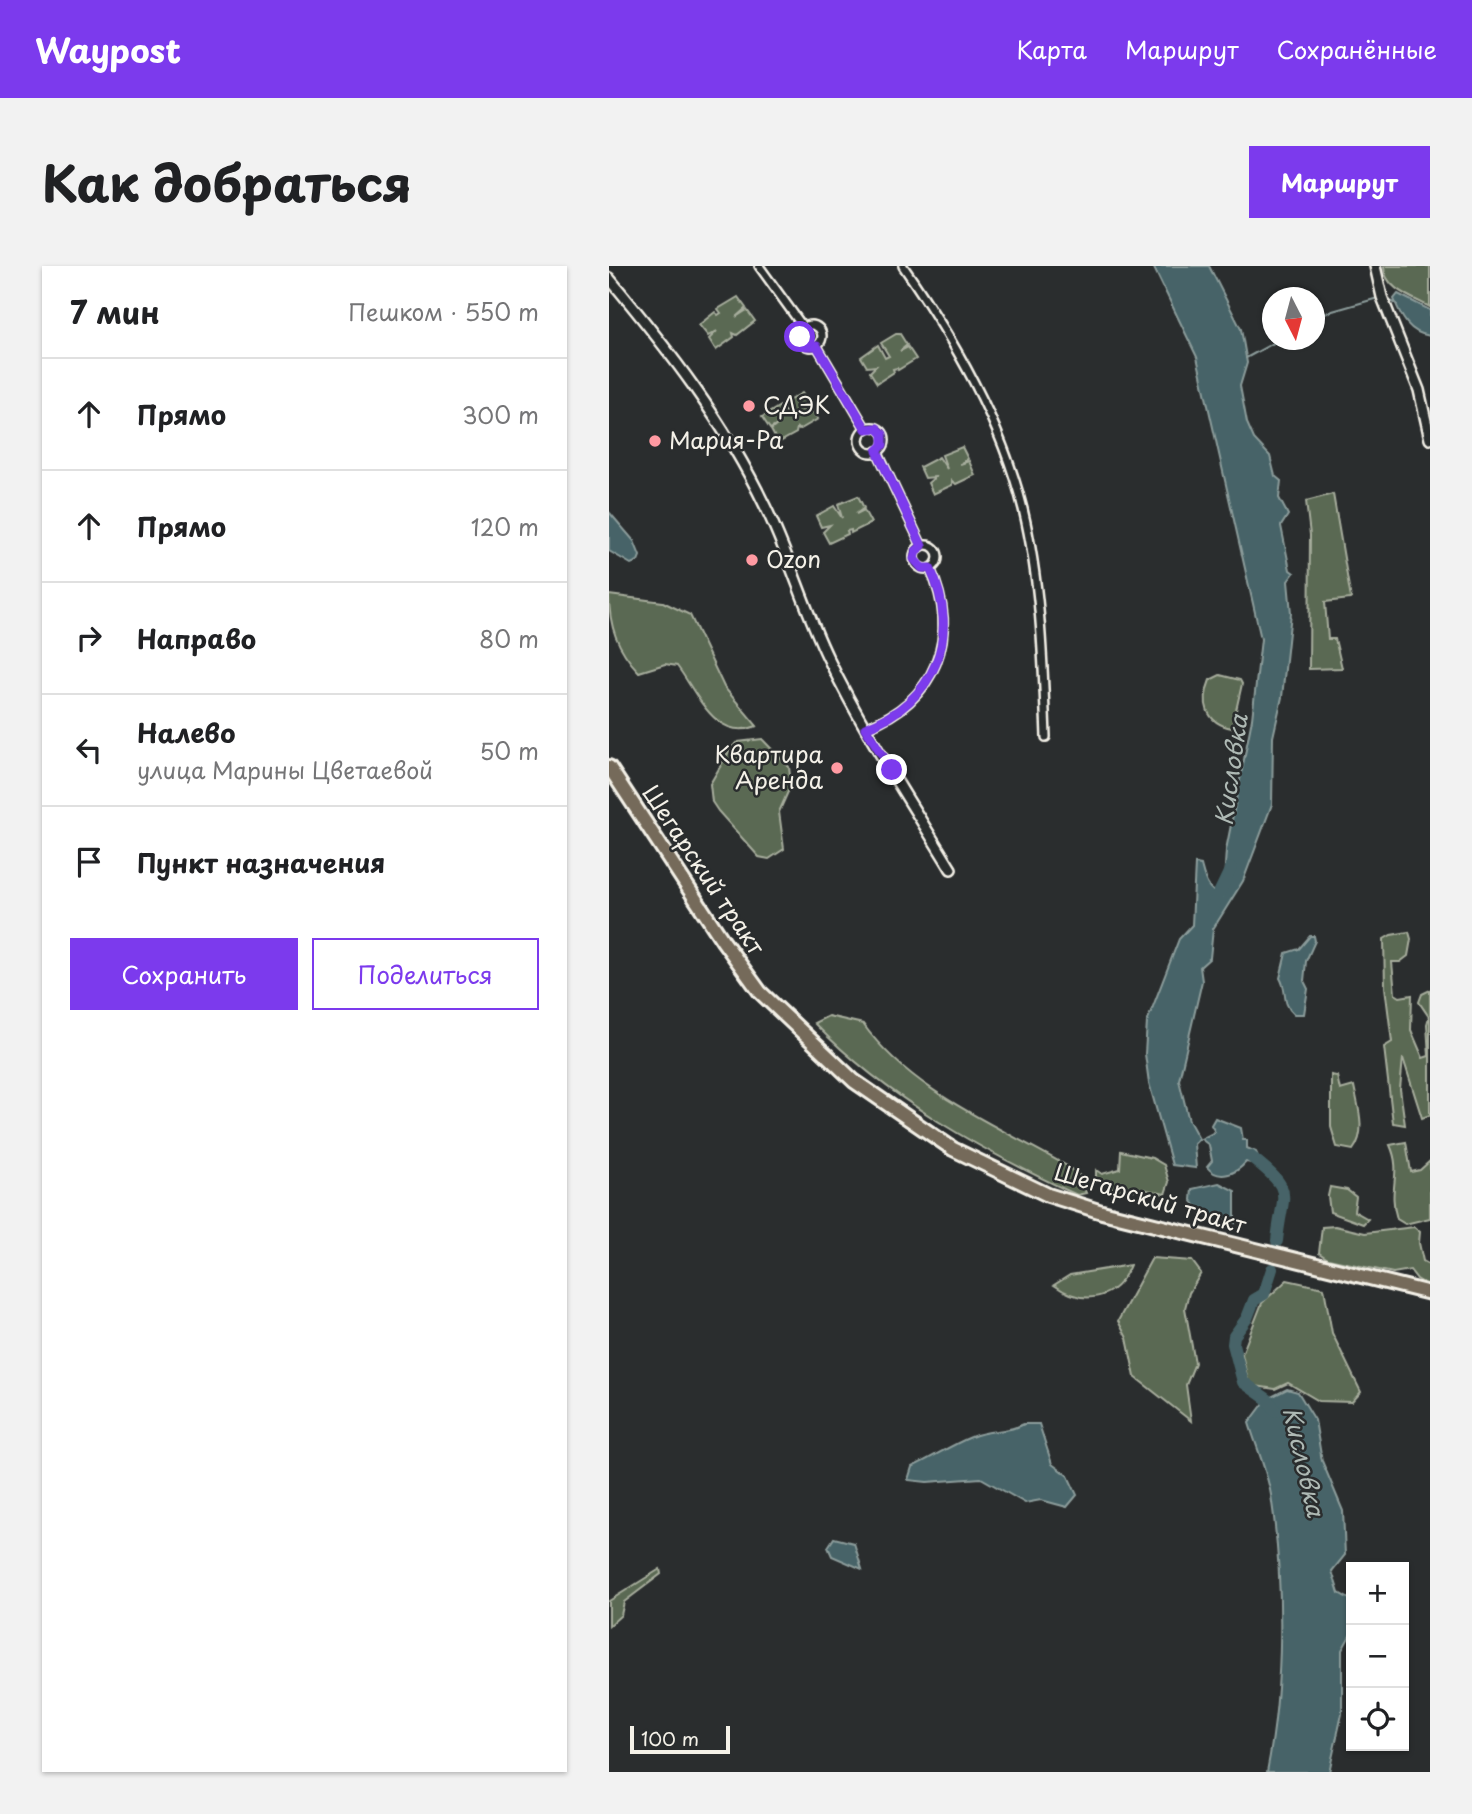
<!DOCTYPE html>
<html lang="ru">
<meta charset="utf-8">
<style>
:root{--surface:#fff;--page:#f2f2f2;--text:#202124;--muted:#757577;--line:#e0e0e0;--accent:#7c3aed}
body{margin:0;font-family:"Playpen Sans",sans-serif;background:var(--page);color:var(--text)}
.controls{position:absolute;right:21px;bottom:21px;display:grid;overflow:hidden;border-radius:0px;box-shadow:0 2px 5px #0004}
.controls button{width:63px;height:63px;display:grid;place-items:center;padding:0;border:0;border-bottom:2px solid var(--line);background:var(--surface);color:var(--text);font:35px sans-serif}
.compass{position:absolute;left:653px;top:21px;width:63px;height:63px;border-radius:50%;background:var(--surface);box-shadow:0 2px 5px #0004;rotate:174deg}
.scale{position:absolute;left:21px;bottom:18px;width:100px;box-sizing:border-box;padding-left:7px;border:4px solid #f4f1e8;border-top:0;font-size:19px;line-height:24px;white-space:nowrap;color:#f4f1e8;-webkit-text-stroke:5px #2a2d2e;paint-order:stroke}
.stop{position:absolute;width:21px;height:21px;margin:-16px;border:5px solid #7c3aed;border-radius:50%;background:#fff}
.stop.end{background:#7c3aed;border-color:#fff;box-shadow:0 2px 7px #0008}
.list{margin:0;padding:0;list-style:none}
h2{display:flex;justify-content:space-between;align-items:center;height:91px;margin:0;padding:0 28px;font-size:30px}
h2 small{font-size:23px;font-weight:400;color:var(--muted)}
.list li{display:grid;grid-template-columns:46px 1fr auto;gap:21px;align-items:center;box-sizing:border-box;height:112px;padding:0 28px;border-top:2px solid var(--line)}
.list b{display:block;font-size:26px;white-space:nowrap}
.list p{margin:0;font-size:23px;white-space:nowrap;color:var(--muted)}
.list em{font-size:23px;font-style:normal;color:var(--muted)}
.actions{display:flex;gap:14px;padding:21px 28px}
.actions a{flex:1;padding:16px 0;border:2px solid var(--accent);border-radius:0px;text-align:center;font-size:24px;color:var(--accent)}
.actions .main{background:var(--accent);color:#fff}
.icon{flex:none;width:38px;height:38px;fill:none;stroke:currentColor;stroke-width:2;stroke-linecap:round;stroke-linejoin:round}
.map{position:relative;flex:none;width:821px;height:1506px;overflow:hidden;border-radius:0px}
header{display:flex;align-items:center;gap:42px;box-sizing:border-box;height:98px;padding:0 35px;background:var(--accent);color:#fff}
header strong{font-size:33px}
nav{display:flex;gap:38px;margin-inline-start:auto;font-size:24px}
.intro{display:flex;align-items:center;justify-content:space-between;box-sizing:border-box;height:168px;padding:0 42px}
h1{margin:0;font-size:49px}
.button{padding:18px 32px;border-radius:0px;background:var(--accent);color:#fff;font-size:24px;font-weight:700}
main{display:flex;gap:42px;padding:0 42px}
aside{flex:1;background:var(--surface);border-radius:0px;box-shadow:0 2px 5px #0004}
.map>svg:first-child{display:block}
.green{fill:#5a6952;stroke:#a7ad9d;stroke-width:2}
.water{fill:#466467;stroke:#8c9c9b;stroke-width:2}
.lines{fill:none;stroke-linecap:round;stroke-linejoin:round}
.stream{stroke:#8c9c9b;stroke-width:2}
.river{stroke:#466467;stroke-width:12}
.minor-casing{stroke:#f4f1e8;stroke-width:12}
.tertiary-casing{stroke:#f4f1e8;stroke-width:14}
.primary-casing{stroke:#f4f1e8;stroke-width:18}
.minor{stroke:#2a2d2e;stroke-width:7}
.tertiary{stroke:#2a2d2e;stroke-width:9}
.primary{stroke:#746a5a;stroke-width:12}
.route{stroke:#7c3aed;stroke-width:9}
.poi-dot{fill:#ff9aa2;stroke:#2a2d2e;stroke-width:2.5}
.labels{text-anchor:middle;stroke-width:5;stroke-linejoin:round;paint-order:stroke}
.poi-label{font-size:23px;fill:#f4f1e8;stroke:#2a2d2e;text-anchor:start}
.street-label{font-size:23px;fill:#f4f1e8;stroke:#2a2d2e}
.water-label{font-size:24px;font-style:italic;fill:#aeb9b4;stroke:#2a2d2e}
</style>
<header>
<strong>Waypost</strong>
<nav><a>Карта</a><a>Маршрут</a><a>Сохранённые</a></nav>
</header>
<div class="intro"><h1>Как добраться</h1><a class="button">Маршрут</a></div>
<main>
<aside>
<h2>7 мин<small>Пешком · 550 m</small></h2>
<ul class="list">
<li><svg class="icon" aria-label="ahead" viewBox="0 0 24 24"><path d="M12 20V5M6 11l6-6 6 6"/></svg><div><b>Прямо</b></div><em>300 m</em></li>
<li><svg class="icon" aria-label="ahead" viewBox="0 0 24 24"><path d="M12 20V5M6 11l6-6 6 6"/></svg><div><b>Прямо</b></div><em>120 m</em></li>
<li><svg class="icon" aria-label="right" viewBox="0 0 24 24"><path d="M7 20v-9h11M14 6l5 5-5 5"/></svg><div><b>Направо</b></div><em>80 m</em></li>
<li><svg class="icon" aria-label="left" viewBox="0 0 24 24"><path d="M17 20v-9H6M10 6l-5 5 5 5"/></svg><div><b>Налево</b><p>улица Марины Цветаевой</p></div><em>50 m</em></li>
<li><svg class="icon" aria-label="arrive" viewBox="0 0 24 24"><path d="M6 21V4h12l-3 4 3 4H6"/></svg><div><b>Пункт назначения</b></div></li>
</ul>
<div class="actions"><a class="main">Сохранить</a><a>Поделиться</a></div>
</aside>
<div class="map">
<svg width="821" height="1506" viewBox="0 0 821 1506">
<rect width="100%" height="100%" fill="#2a2d2e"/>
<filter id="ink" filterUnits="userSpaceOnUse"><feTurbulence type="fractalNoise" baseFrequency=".0143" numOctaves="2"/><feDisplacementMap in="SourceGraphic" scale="14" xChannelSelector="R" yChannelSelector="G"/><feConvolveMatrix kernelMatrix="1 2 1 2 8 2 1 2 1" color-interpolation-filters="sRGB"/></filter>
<g filter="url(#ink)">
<!-- green -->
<g class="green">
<path d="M775 0H821V41C804 32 774 22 775 0Z"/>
<path d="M129 31 137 42 127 51 138 44 146 55 128 69 124 67 125 71 107 84 100 73 108 65 99 70 90 59 106 46 109 49 112 47 109 43Z"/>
<path d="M287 68H291L298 79 291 85 299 81 307 93 289 104 288 102 284 103 285 106 268 117 261 106 267 100 258 101 252 91 269 79 276 92 280 90 272 77Z"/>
<path d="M193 127 200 139 192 144 201 141 209 153 190 164 188 162 187 167 169 177 162 164 168 159 161 163 153 151 171 140 180 151 174 138Z"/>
<path d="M353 181 359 193 351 198 360 195 366 209 347 218 343 215V219L324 228 319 217 326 211 316 212 311 201 330 191 338 203 333 189Z"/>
<path d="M724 228 742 333 716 336 719 373H726L733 402 700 403 701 269 697 235Z"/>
<path d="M249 230 255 242 247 248 255 244 262 257 242 267V264L238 265 239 268 220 277 214 266 221 259 212 261 207 250 225 240 233 252 229 238Z"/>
<path d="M0 329 54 336 81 349 115 421 148 460C106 477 88 426 68 400L56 398 30 406C8 383 0 360 0 329Z"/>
<path d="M611 409 631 414 633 418 623 462C596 457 592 436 601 414Z"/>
<path d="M153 473 180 501 182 519 170 546 175 583 160 593 150 591 109 545 103 536 101 518 122 482 129 476Z"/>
<path d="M800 666 802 673 799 690 791 696H783L786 728 791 731 803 729 802 764 814 792 820 790 818 758 820 751 810 736 813 728 821 724V849L813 852 794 792 791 823 796 859 784 857 775 781 783 776 776 721 775 673 782 669Z"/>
<path d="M219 750 254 758C304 827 386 858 458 900L471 910 477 927 468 929C373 885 279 833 205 757Z"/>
<path d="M722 809 728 810 731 824 745 820C749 841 758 866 744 884L728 881 722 861Z"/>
<path d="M797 876 802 906 811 904 821 895V952L796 958 788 953C778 921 794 908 781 879Z"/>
<path d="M512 885 543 892 555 899 560 916 556 928 533 923 509 925 487 914V904L493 908 511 903Z"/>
<path d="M721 921 738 924 747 931 745 945 759 953 754 958 721 946 719 930Z"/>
<path d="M726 960 756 967 805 961 811 966 810 977 814 995 821 999V1021L808 1013 801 1004 784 1007 719 993 710 987 713 961Z"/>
<path d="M543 992 583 995 592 1007 580 1027 576 1042 586 1097 577 1119 582 1155 526 1111 518 1072 509 1055Z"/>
<path d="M521 999C507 1035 474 1040 445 1019L461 1009Z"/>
<path d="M678 1014 715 1022 723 1067 752 1126 743 1136 710 1135 679 1117 666 1123 640 1119 633 1088 653 1037Z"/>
<path d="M51 1303 52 1308 15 1336 12 1349 0 1360V1335Z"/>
</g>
<!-- water -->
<g class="water">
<path d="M544 0H600L632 63 638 97 631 120 638 157 645 173 661 190 666 210 672 215 670 232 679 249 672 260 681 304 685 307 679 315 682 347 673 431 664 471 663 538 634 615 604 663 601 692 591 701 593 715 570 814 580 855 590 873 585 878 587 902 563 899 540 817 536 788 538 756 570 673 583 659 586 598 592 599C596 614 598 625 614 630L617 584 643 453 652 373 588 91Z"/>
<path d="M789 28 821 44V70C800 67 792 51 785 33Z"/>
<path d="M0 246 25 275 31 290 29 295 22 298 0 285Z"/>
<path d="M701 670H705L706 675 697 695 695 715 699 723 695 748H685C672 737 679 725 671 712L677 687 690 683Z"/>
<path d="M606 852 632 862 634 874H638V882L647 886 653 899 637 896C628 907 610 916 598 901L603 895 600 879 592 873 606 866 602 859Z"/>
<path d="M610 917 626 925V957L613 951 594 949 582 934 583 923Z"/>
<path d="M678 1123 689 1126 706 1154 713 1195 734 1245 736 1289 723 1305 730 1327 742 1334V1368L733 1384V1448L720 1506H658C675 1419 675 1316 662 1229 658 1205 647 1180 640 1157L658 1133Z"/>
<path d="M415 1158H430L443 1198 459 1210 468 1229 458 1241 432 1234 416 1237 372 1212 318 1216 299 1214 303 1201C323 1192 342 1179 362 1171 383 1162 396 1168 415 1158Z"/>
<path d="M225 1272 245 1277 253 1303 223 1290 219 1281Z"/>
</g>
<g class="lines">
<!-- stream -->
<g class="stream">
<path d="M777 33 788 38"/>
<path d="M706 50 769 32"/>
<path d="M637 92 670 74"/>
</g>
<!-- river -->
<g class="river">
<path d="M603 642 622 602"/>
<path d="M641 890C688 927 673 923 668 975"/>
<path d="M663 1003 655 1028 645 1034 638 1052 625 1070 624 1078 634 1116 658 1133 667 1145"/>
</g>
<defs>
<g id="minor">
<path d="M150 0 194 61"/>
<path d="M294 0C345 74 392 155 414 243 432 318 434 395 437 471"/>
<circle cx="202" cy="70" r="11"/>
<path d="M208 80 257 163"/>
<circle cx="263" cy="174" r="13"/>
<path d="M268 185 313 280"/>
<circle cx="317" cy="291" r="12"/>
<path d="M256 462C327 435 352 371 321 302"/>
</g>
<g id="tertiary">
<path d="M766 0 773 31 810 124 821 173"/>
<path d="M0 12C59 83 116 156 156 240 180 289 195 342 219 392 254 465 300 534 342 603"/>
</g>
<path id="primary" d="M0 501 114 675 151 726 245 815 344 883 439 929 493 946 821 1027"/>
</defs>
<!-- minor casing -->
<use href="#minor" class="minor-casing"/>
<!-- tertiary casing -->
<use href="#tertiary" class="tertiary-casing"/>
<!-- primary casing -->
<use href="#primary" class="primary-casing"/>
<!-- minor -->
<use href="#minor" class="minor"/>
<!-- tertiary -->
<use href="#tertiary" class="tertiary"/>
<!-- primary -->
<use href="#primary" class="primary"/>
</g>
</g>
<g class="lines" filter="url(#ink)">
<!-- route -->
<path class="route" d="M191 71 197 80H208L257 163 268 162 274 168V179L268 185 313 280 307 285 305 293 313 302H321C353 370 326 436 256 462L283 504"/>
</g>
<!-- markers -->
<g class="poi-dot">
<circle cx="140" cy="140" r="7"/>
<circle cx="46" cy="175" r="7"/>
<circle cx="143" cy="294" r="7"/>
<circle cx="228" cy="502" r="7"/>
</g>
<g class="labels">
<!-- poi labels -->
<g class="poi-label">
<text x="154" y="148">СДЭК</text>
<text x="60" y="183">Мария-Ра</text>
<text x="157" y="302">Ozon</text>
<text x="214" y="497" text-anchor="end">Квартира<tspan x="214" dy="26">Аренда</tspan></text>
</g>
<!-- street labels -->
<g class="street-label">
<text transform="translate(94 604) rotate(56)" y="8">Шегарский тракт</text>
<text transform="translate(541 933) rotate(16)" y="8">Шегарский тракт</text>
</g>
<!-- water labels -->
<g class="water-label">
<text transform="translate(623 504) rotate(-82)" y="8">Кисловка</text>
<text transform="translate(694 1196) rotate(77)" y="8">Кисловка</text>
</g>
</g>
</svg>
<div class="controls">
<button>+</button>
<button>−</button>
<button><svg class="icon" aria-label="locate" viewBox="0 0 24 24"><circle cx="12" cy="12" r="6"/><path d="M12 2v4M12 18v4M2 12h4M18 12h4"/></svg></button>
</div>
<svg class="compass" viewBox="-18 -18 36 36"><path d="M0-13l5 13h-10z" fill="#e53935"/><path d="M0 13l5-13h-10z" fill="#757577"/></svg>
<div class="scale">100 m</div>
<div class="stop" style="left:191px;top:71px"></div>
<div class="stop end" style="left:283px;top:504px"></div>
</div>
</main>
